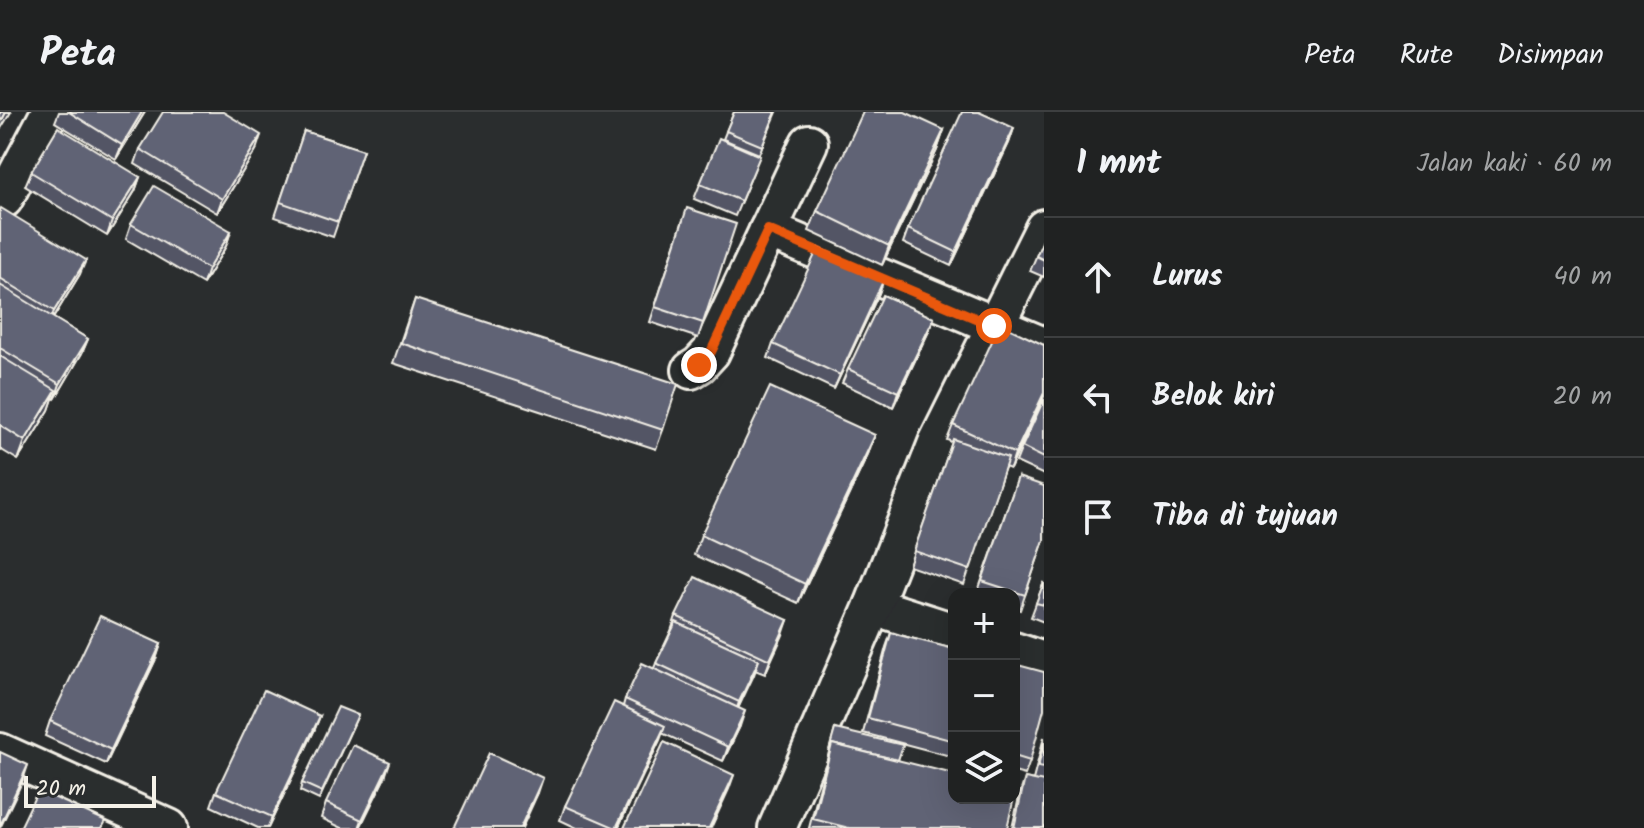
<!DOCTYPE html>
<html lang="id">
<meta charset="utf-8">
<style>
:root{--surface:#202222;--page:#2d2f2f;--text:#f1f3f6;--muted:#a2a4a5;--line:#3d3f40}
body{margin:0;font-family:Kalam,sans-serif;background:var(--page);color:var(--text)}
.controls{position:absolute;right:24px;bottom:24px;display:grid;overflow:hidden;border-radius:16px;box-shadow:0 8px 32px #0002}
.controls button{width:72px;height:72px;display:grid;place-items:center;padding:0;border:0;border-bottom:2px solid var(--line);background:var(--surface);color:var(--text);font:40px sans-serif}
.scale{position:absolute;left:24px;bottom:20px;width:132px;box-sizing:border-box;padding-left:8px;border:4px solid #f4f1e8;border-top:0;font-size:22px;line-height:28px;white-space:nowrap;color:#f4f1e8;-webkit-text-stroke:6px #2a2d2e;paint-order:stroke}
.stop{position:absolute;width:24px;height:24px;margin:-18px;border:6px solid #ea580c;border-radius:50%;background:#fff}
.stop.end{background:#ea580c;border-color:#fff;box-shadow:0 2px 8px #0008}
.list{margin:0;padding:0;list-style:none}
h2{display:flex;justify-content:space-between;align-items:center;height:104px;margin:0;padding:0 32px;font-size:34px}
h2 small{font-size:26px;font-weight:400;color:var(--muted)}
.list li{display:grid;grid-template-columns:52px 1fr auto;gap:24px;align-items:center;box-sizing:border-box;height:120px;padding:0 32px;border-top:2px solid var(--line)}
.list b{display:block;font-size:30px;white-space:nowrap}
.list em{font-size:26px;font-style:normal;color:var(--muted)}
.icon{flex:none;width:44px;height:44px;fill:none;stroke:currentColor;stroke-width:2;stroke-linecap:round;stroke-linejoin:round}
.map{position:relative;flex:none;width:1044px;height:716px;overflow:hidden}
header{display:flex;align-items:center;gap:48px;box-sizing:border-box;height:112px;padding:0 40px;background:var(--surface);border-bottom:2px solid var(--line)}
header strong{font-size:38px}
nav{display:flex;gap:44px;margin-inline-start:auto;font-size:28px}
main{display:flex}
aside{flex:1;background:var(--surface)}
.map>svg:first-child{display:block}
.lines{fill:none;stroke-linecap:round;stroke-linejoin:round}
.street-casing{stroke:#f4f1e8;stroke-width:42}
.street{stroke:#2a2d2e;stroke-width:36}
.wall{fill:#535565;stroke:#f4f1e8;stroke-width:2}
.shaded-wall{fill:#434552;stroke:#f4f1e8;stroke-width:2}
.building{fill:#606375;stroke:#f4f1e8;stroke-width:2}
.route{stroke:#ea580c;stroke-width:10}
</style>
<header>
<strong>Peta</strong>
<nav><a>Peta</a><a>Rute</a><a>Disimpan</a></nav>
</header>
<main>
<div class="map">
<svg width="1044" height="716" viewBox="0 0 1044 716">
<rect width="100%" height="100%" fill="#2a2d2e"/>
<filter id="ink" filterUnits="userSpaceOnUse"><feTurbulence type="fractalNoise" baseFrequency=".0125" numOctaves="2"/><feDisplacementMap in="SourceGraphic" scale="16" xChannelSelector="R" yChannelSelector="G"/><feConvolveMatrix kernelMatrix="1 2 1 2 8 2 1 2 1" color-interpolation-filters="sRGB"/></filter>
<g filter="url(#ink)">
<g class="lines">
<defs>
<g id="street">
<path d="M4 87 50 0"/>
<path d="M768 118 1044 234"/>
<path d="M691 258 699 253 711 240 809 31"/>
<path d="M873 494 954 520"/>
<path d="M1014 539 1044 549"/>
<path d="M0 640 169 716"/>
<path d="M777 716 873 494 937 331 1044 116"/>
</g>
</defs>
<!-- street casing -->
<use href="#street" class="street-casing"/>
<!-- street -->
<use href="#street" class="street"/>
</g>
<!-- wall -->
<g class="wall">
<path d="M59 0H145L116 47 55 10Z"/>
<path d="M734 0H777L759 42 723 27Z"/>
<path d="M1014 16 1009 31 951 154 903 131 908 117Z"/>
<path d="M944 18 937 38 882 153 809 119 817 99Z"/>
<path d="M304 19 363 38 333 125 275 105Z"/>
<path d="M140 37 256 38 217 101 135 52Z"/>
<path d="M754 58 735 104 694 87 700 72Z"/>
<path d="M31 60 140 65 135 79 107 124 25 74Z"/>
<path d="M0 98 80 162 53 206 88 227 82 241 55 287 53 286 49 298 18 348 0 337Z"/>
<path d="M682 111 703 211 698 226 650 210Z"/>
<path d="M131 112 231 119 226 134 203 172 126 127Z"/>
<path d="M1044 126V165L1030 159Z"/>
<path d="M884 167 879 181 834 277 768 246 773 232Z"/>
<path d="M415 187 663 318 656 337 393 251Z"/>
<path d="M928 221 893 295 842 271 848 257Z"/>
<path d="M1044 233V284L1010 357 1005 355 964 473 909 454 952 330 947 328 953 313Z"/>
<path d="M1044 287V363L1016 350 1022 335Z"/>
<path d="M868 342 798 491 694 443 701 423Z"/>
<path d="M1018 365 1044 428 1020 498 1014 496V482H977Z"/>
<path d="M1044 470V510L1031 505Z"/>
<path d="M676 504 788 508 765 562 755 558 738 596 740 614 723 649 662 621 618 716H577L560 708 565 694 623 594 625 587 654 556 671 519Z"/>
<path d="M891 521 954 537V645L863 621 886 535Z"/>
<path d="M161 532 156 547 106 652 45 624 50 609Z"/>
<path d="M1014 552 1030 649 1025 663 1014 660Z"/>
<path d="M358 603 319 688 300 679 302 671Z"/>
<path d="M320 604 314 619 268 716H258L211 694 216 680Z"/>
<path d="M835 617 898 648 1007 716H809Z"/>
<path d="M1044 625V716H1012L1020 681 1025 666 1033 668Z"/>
<path d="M385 665 360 716H342L321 706 326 691Z"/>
</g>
<!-- shaded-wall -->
<g class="shaded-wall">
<path d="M6 0H11L0 18V12Z"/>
<path d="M142 0H145L116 47 122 33Z"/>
<path d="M1014 16 1009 31 951 154 956 140Z"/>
<path d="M944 18 937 38 882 153 889 134Z"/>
<path d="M261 23 256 38 217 101 222 87Z"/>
<path d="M140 65 135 79 107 124 112 109Z"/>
<path d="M231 119 226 134 203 172 208 157Z"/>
<path d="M86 148 80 162 49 213 54 199Z"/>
<path d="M884 167 879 181 834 277 840 263Z"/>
<path d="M934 206 928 221 893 295 898 280Z"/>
<path d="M88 227 82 241 55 287 60 272Z"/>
<path d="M56 278 49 298 18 348 25 329Z"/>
<path d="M1044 281V284L1010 357 1015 342Z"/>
<path d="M875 323 868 342 798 491 805 472Z"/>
<path d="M788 508 783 523 765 562 770 548Z"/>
<path d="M161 532 156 547 106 652 111 638Z"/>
<path d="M759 548 754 563 734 605 739 590Z"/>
<path d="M745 599 740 614 723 649 728 635Z"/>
<path d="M320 604 314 619 268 716 272 705Z"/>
<path d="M665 614 660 628 618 716H616Z"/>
<path d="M390 650 385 665 359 716 362 708Z"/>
<path d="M28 653 23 668 0 716V714Z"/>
<path d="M734 663 729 677 711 716H709Z"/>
<path d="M543 666 538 681 522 716H520Z"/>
</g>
<!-- building -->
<g class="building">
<path d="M0 0H6L2 8 0 7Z"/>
<path d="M69 0H142L122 33Z"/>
<path d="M163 0H223L261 23 222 87 140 37Z"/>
<path d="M734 0H776L762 34 726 19Z"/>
<path d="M863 0H905L944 18 889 134 817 99Z"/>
<path d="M962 0H979L1014 16 956 140 908 117Z"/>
<path d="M58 15 140 65 112 109 31 60Z"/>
<path d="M304 19 363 38 338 110 280 90Z"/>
<path d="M719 26 760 44 741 89 700 72Z"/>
<path d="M154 74 231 119 208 157 131 112Z"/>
<path d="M1 96 86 148 54 199 0 166V98Z"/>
<path d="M687 96 736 112 703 211 655 195Z"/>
<path d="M1044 126V148L1036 144Z"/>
<path d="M818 136 884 167 840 263 773 232Z"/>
<path d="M0 173 88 227 60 272 0 236Z"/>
<path d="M883 183 934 206 898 280 848 257Z"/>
<path d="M415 187 678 272 663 318 401 231Z"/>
<path d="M1000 212 1044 233V281L1015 342 953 313Z"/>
<path d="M0 244 56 278 25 329 0 313Z"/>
<path d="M770 275 875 323 805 472 701 423Z"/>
<path d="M1044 287V346L1022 335Z"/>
<path d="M953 327 1008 346 970 458 914 439Z"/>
<path d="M1018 365 1044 374V428L1025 483 982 469Z"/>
<path d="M695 465 788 508 770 548 676 504Z"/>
<path d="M1044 470V493L1036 491Z"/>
<path d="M100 504 161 532 111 638 50 609Z"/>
<path d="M676 510 759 548 739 590 656 551Z"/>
<path d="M891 521 954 537V629L868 606Z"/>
<path d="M642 551 745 599 728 635 625 587Z"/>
<path d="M1014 552 1044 560V597L1030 649 1014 644Z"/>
<path d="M264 578 320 604 272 705 216 680Z"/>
<path d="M614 590 665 614 616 716 565 694Z"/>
<path d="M338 595 358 603 322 680 302 671Z"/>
<path d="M835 617 903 633 898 648 832 632 829 638Z"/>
<path d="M664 630 734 663 709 716H624Z"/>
<path d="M1044 631V656L1038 655Z"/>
<path d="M832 632 954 662V686H1014V677H1016L1007 716H849L813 707Z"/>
<path d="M353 633 390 650 362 708 326 691Z"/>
<path d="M0 640 28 653 0 714Z"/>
<path d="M489 641 543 666 520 716H454Z"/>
<path d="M1025 666 1044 670V716H1014Z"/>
<path d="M38 678 106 709 102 716H20Z"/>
</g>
</g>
<g class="lines" filter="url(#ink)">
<!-- route -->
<path class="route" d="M699 253 711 240 768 118 994 214"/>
</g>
</svg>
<div class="controls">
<button>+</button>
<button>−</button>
<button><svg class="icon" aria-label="layers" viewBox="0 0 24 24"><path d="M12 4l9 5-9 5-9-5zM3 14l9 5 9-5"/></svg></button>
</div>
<div class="scale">20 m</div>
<div class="stop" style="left:994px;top:214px"></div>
<div class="stop end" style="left:699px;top:253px"></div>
</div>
<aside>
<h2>1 mnt<small>Jalan kaki · 60 m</small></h2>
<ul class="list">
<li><svg class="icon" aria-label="ahead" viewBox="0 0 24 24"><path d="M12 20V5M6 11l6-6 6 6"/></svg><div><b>Lurus</b></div><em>40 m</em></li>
<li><svg class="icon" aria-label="left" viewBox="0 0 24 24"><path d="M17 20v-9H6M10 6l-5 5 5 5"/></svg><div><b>Belok kiri</b></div><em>20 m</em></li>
<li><svg class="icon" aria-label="arrive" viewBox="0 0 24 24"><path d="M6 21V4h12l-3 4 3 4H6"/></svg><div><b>Tiba di tujuan</b></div></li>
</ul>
</aside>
</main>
